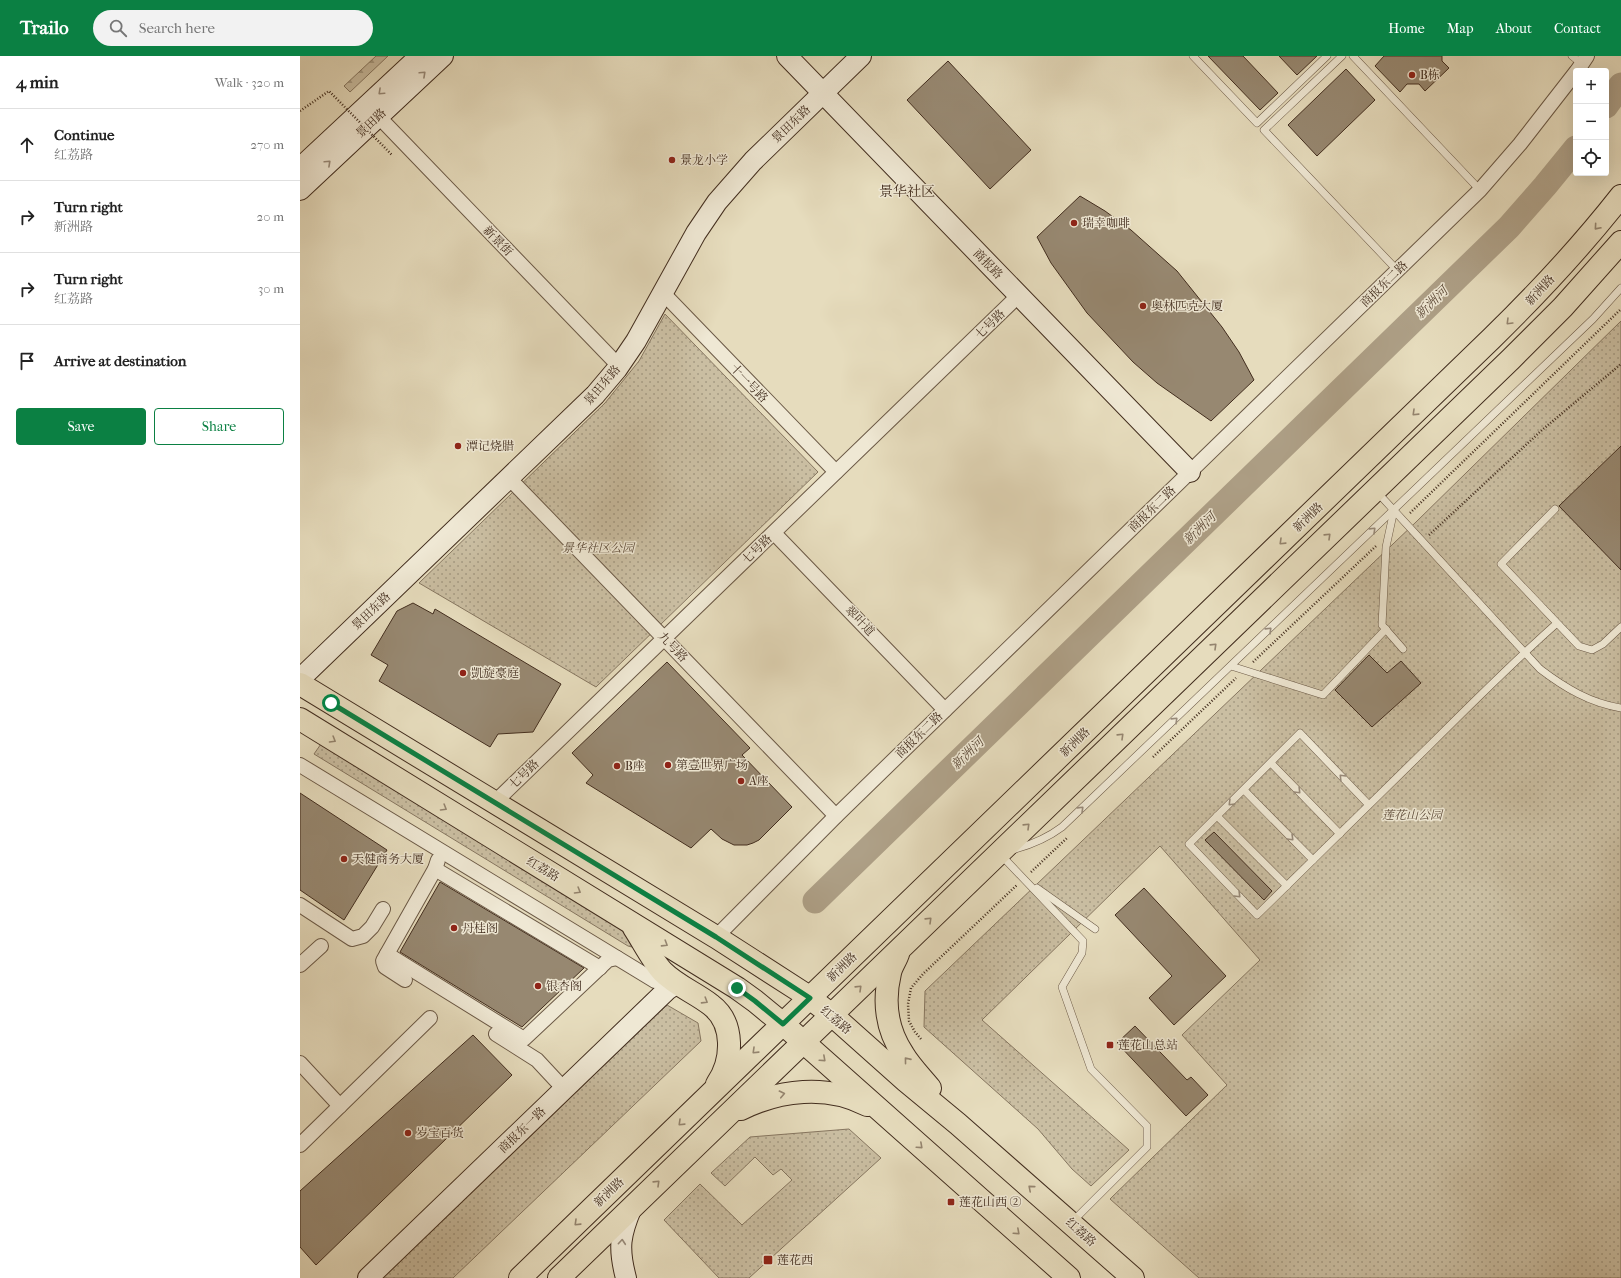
<!DOCTYPE html>
<meta charset="utf-8">
<style>
:root{--surface:#fff;--page:#f2f2f2;--text:#222;--muted:#767676;--line:#e0e0e0;--accent:#0b8043}
body{margin:0;font-family:"IM FELL French Canon","Noto Serif SC",serif;background:var(--page);color:var(--text)}
.controls{position:absolute;right:12px;top:12px;display:grid;overflow:hidden;border-radius:4px;box-shadow:0 4px 16px #0002}
.controls button{width:36px;height:36px;display:grid;place-items:center;padding:0;border:0;border-bottom:1px solid var(--line);background:var(--surface);color:var(--text);font:20px sans-serif}
.stop{position:absolute;width:12px;height:12px;margin:-9px;border:3px solid #0b8043;border-radius:50%;background:#fff}
.stop.end{background:#0b8043;border-color:#fff;box-shadow:0 1px 4px #0008}
.list{margin:0;padding:0;list-style:none}
h2{display:flex;justify-content:space-between;align-items:center;height:52px;margin:0;padding:0 16px;font-size:17px}
h2 small{font-size:13px;font-weight:400;color:var(--muted)}
.list li{display:grid;grid-template-columns:26px 1fr auto;gap:12px;align-items:center;box-sizing:border-box;height:72px;padding:0 16px;border-top:1px solid var(--line)}
.list b{display:block;font-size:15px;white-space:nowrap}
.list p{margin:0;font-size:13px;white-space:nowrap;color:var(--muted)}
.list em{font-size:13px;font-style:normal;color:var(--muted)}
.actions{display:flex;gap:8px;padding:12px 16px}
.actions a{flex:1;padding:9px 0;border:1px solid var(--accent);border-radius:4px;text-align:center;font-size:14px;color:var(--accent)}
.actions .main{background:var(--accent);color:#fff}
.icon{flex:none;width:22px;height:22px;fill:none;stroke:currentColor;stroke-width:2;stroke-linecap:round;stroke-linejoin:round}
.map{position:relative;flex:none;width:1321px;height:1222px;overflow:hidden}
header{display:flex;align-items:center;gap:24px;box-sizing:border-box;height:56px;padding:0 20px;background:var(--accent);color:#fff}
header strong{font-size:19px}
nav{display:flex;gap:22px;margin-inline-start:auto;font-size:14px}
.search{width:280px;height:36px;background:var(--page);display:flex;align-items:center;gap:10px;box-sizing:border-box;padding:0 14px;border-radius:22px;color:var(--muted);font-size:15px}
main{display:flex}
aside{flex:1;background:var(--surface)}
.map>svg:first-child{display:block}
.forest{fill:url(#forest-firs);stroke:#867660}
.park{fill:url(#park-dots);stroke:#867660}
.lines{fill:none;stroke-linecap:round;stroke-linejoin:round}
.river{stroke:#aea087;stroke-width:25}
.building{fill:#978871;stroke:#422d1e}
.lane-casing{stroke:#6b5946;stroke-width:8}
.street-casing{stroke:#6b5946;stroke-width:16}
.secondary-casing{stroke:#422d1e;stroke-width:22}
.primary-casing{stroke:#422d1e;stroke-width:24}
.path{stroke:#422d1e;stroke-width:2.5;stroke-dasharray:1 2;stroke-linecap:butt}
.lane{stroke:#efe8d4;stroke-width:7}
.street{stroke:#efe8d4;stroke-width:14}
.secondary{stroke:#efe8d4;stroke-width:20}
.primary{stroke:#e6dcbd;stroke-width:22}
.path-bridge{stroke:#422d1e;stroke-width:2.5;stroke-dasharray:1 2;stroke-linecap:butt}
.oneway{stroke:#988a79}
.oneway2{stroke:#94846e}
.route{stroke:#0b8043;stroke-width:5}
.poi-dot{fill:#8f2418;stroke:#efe8d4;stroke-width:1.5}
.labels{text-anchor:middle;stroke-width:3;stroke-linejoin:round;paint-order:stroke}
.poi-label{font-size:12px;fill:#422d1e;stroke:#efe8d4;text-anchor:start}
.street-label{font-size:12px;fill:#422d1e;stroke:#efe8d4}
.park-label{font-size:12px;font-style:italic;fill:#5d4a38;stroke:#efe8d4}
.water-label{font-size:13px;font-style:italic;fill:#5d4a38;stroke:#efe8d4}
.quarter-label{font-size:14px;fill:#422d1e;stroke:#efe8d4}
</style>
<header>
<strong>Trailo</strong>
<div class="search"><svg class="icon" aria-label="search" viewBox="0 0 24 24"><circle cx="10" cy="10" r="6"/><path d="M15 15l6 6"/></svg>Search here</div>
<nav><a>Home</a><a>Map</a><a>About</a><a>Contact</a></nav>
</header>
<main>
<aside>
<h2>4 min<small>Walk · 320 m</small></h2>
<ul class="list">
<li><svg class="icon" aria-label="ahead" viewBox="0 0 24 24"><path d="M12 20V5M6 11l6-6 6 6"/></svg><div><b>Continue</b><p>红荔路</p></div><em>270 m</em></li>
<li><svg class="icon" aria-label="right" viewBox="0 0 24 24"><path d="M7 20v-9h11M14 6l5 5-5 5"/></svg><div><b>Turn right</b><p>新洲路</p></div><em>20 m</em></li>
<li><svg class="icon" aria-label="right" viewBox="0 0 24 24"><path d="M7 20v-9h11M14 6l5 5-5 5"/></svg><div><b>Turn right</b><p>红荔路</p></div><em>30 m</em></li>
<li><svg class="icon" aria-label="arrive" viewBox="0 0 24 24"><path d="M6 21V4h12l-3 4 3 4H6"/></svg><div><b>Arrive at destination</b></div></li>
</ul>
<div class="actions"><a class="main">Save</a><a>Share</a></div>
</aside>
<div class="map">
<svg width="1321" height="1222" viewBox="0 0 1321 1222">
<defs>
<pattern id="forest-firs" width="22" height="20" patternUnits="userSpaceOnUse"><rect width="22" height="20" fill="#cabea2"/><path d="M5 1l3.5 6h-7zM16 11l3.5 6h-7z" fill="#a69b83"/></pattern>
<pattern id="park-dots" width="8" height="8" patternUnits="userSpaceOnUse"><rect width="8" height="8" fill="#cabea2"/><path d="M2 2h.1M6 6h.1" fill="none" stroke="#a69b83" stroke-width="1.8" stroke-linecap="round"/></pattern>
</defs>
<rect width="100%" height="100%" fill="#e6dcbd"/>
<filter id="stains"><feTurbulence type="fractalNoise" baseFrequency=".005" numOctaves="4"/><feColorMatrix values="0 0 0 0 .2 0 0 0 0 .09 0 0 0 0 .02 0 0 0 .5 -.17"/></filter>
<radialGradient id="worn" r=".72"><stop offset=".6" stop-color="#630" stop-opacity="0"/><stop offset="1" stop-color="#630" stop-opacity=".3"/></radialGradient>
<!-- forest -->
<path class="forest" d="M76 0H88L50 36 44 30Z"/>
<!-- park -->
<g class="park">
<path d="M365 258 518 416 296 631 119 527 305 347 339 305Z"/>
<path d="M1321 265V1222H899L810 1143 927 1029 882 979 960 904 860 790 682 964 829 1094 791 1130 772 1113 738 1073 624 971 625 935 1116 466Z"/>
<path d="M23 685 326 874 336 892 328 890 14 698Z"/>
<path d="M367 949 398 967 401 985 153 1222H82Z"/>
<path d="M549 1073 581 1102 449 1222H419L364 1164 400 1128 442 1169 492 1124 481 1113 473 1119 455 1101 425 1130 411 1117 450 1081Z"/>
</g>
<g class="lines">
<!-- river -->
<g class="river">
<path d="M1306 50 1321 29"/>
<path d="M515 845 1209 171 1245 130 1276 92"/>
</g>
</g>
<!-- building -->
<g class="building">
<path d="M908 0H943L978 37 960 54Z"/>
<path d="M979 0H1017L997 19Z"/>
<path d="M1084 0H1142V5L1149 12 1125 35 1119 28H1107L1100 36 1075 10Z"/>
<path d="M648 5 731 94 690 133 607 44Z"/>
<path d="M1046 13 1075 44 1017 100 988 69Z"/>
<path d="M780 140 805 155 831 174 877 215 922 271 939 296 954 324 911 365 857 327 833 306 787 257 751 207 737 181Z"/>
<path d="M1321 390V514L1259 450Z"/>
<path d="M113 547 133 558 135 553 261 628 233 676 198 678 190 691 79 625 88 609 71 599 97 555Z"/>
<path d="M1069 599 1087 617 1101 605 1121 627 1072 671 1035 634Z"/>
<path d="M367 606 450 692 442 699 492 751 459 784 453 787 447 789H434L422 783 411 773 391 792 286 727 293 719 272 697Z"/>
<path d="M0 737 87 794 44 864 0 834Z"/>
<path d="M914 776 972 835 964 844 905 784Z"/>
<path d="M140 826 284 912 222 971 100 896Z"/>
<path d="M844 832 926 920 874 969 849 942 872 920 815 859Z"/>
<path d="M835 970 887 1024 891 1021 908 1039 886 1060 817 987Z"/>
<path d="M173 979 212 1019 16 1209 0 1191V1135Z"/>
</g>
<g class="lines">
<defs>
<g id="lane">
<path d="M893 0 957 67 1027 0"/>
<path d="M1042 0 964 74 1098 215"/>
<path d="M1053 0 1180 134"/>
<path d="M1272 0 1282 8"/>
<path d="M1077 436 1240 613C1265 632 1290 647 1321 652"/>
<path d="M1255 453 1201 508 1279 590 1292 594 1303 588 1321 571"/>
<path d="M1094 454 1086 491 1082 569 1103 593"/>
<path d="M931 610 1023 639 1086 573"/>
<path d="M971 707 1040 778"/>
<path d="M944 734 1013 804"/>
<path d="M1069 749 1000 677 889 788 957 859C1015 802 1072 746 1130 689 1171 648 1212 607 1256 568"/>
<path d="M917 760 987 830"/>
<path d="M712 794C731 789 746 783 762 771L1293 263 1321 232"/>
<path d="M701 799 783 885 782 897 762 931 791 1013 847 1070V1091L772 1166"/>
<path d="M737 832 795 873"/>
</g>
<g id="street">
<path d="M1277 15 1287 0"/>
<path d="M78 60 319 310"/>
<path d="M363 237 536 416"/>
<path d="M209 422 536 760"/>
<path d="M474 477 645 654"/>
<path d="M0 709 355 925 362 915"/>
<path d="M195 746 718 240"/>
<path d="M135 813 300 912"/>
<path d="M0 849 52 883 63 880 72 871 83 853"/>
<path d="M416 881 536 760 1180 134 1220 88 1276 16"/>
<path d="M87 898 224 983 308 904 317 902"/>
<path d="M0 909 21 890"/>
<path d="M105 924 85 911 83 905 135 813 138 804"/>
<path d="M196 978 237 1004 264 1033"/>
<path d="M0 1007 40 1050"/>
<path d="M0 1089 130 962"/>
</g>
<g id="secondary">
<path d="M487 0 890 416"/>
<path d="M0 112 120 0"/>
<path d="M0 134 143 0"/>
<path d="M0 623 295 339 317 313 336 285 396 177 417 146 453 105 561 0"/>
<path d="M68 1222 367 934 377 927"/>
<path d="M326 1222C318 1192 320 1179 332 1151"/>
</g>
<g id="primary">
<path d="M0 628 416 881 503 937 532 959 606 1025 658 1068 833 1222"/>
<path d="M0 663 437 932 455 945 483 968 769 1222"/>
<path d="M334 872C342 884 353 906 363 916 377 930 396 937 411 949 435 967 433 1005 417 1028"/>
<path d="M598 898C596 904 591 911 590 917 583 946 587 974 603 998 610 1010 621 1021 630 1032"/>
<path d="M441 1053C479 1034 527 1028 567 1049"/>
<path d="M220 1222 1192 282C1238 237 1281 191 1321 140"/>
<path d="M259 1222 1211 303 1263 251 1321 186"/>
</g>
</defs>
<!-- lane casing -->
<use href="#lane" class="lane-casing"/>
<!-- street casing -->
<use href="#street" class="street-casing"/>
<!-- secondary casing -->
<use href="#secondary" class="secondary-casing"/>
<!-- primary casing -->
<use href="#primary" class="primary-casing"/>
<!-- path -->
<g class="path">
<path d="M1110 457 1321 253"/>
<path d="M1129 479 1242 374 1321 308"/>
<path d="M953 606 1076 490"/>
<path d="M853 701 936 622"/>
<path d="M731 816 768 781"/>
<path d="M621 983 615 976 609 965 608 948 611 932 623 918 717 829"/>
</g>
<!-- lane -->
<use href="#lane" class="lane"/>
<!-- street -->
<use href="#street" class="street"/>
<!-- secondary -->
<use href="#secondary" class="secondary"/>
<!-- primary -->
<use href="#primary" class="primary"/>
<!-- path-bridge -->
<path class="path-bridge" d="M0 55 29 35 92 99"/>
</g>
<!-- one-way arrows -->
<defs><path id="oneway-chevron" d="M-2-3.5L2.5 0L-2 3.5" fill="none" stroke-width="1.6" stroke-linecap="round" stroke-linejoin="round"/></defs>
<g class="oneway">
<use href="#oneway-chevron" transform="translate(123 18) rotate(-43)"/>
<use href="#oneway-chevron" transform="translate(81 36) rotate(137)"/>
<use href="#oneway-chevron" transform="translate(28 107) rotate(-43)"/>
<use href="#oneway-chevron" transform="translate(1073 474) rotate(-44)"/>
<use href="#oneway-chevron" transform="translate(969 574) rotate(-44)"/>
<use href="#oneway-chevron" transform="translate(875 664) rotate(-44)"/>
<use href="#oneway-chevron" transform="translate(1042 721) rotate(-134)"/>
<use href="#oneway-chevron" transform="translate(998 735) rotate(46)"/>
<use href="#oneway-chevron" transform="translate(931 747) rotate(135)"/>
<use href="#oneway-chevron" transform="translate(781 753) rotate(-44)"/>
<use href="#oneway-chevron" transform="translate(991 782) rotate(45)"/>
<use href="#oneway-chevron" transform="translate(938 839) rotate(46)"/>
<use href="#oneway-chevron" transform="translate(322 1186) rotate(-85)"/>
</g>
<g class="oneway2">
<use href="#oneway-chevron" transform="translate(1297 171) rotate(131)"/>
<use href="#oneway-chevron" transform="translate(1209 266) rotate(135)"/>
<use href="#oneway-chevron" transform="translate(1115 357) rotate(136)"/>
<use href="#oneway-chevron" transform="translate(1028 480) rotate(-44)"/>
<use href="#oneway-chevron" transform="translate(982 486) rotate(136)"/>
<use href="#oneway-chevron" transform="translate(914 590) rotate(-44)"/>
<use href="#oneway-chevron" transform="translate(821 680) rotate(-44)"/>
<use href="#oneway-chevron" transform="translate(33 684) rotate(31)"/>
<use href="#oneway-chevron" transform="translate(144 752) rotate(31)"/>
<use href="#oneway-chevron" transform="translate(727 770) rotate(-44)"/>
<use href="#oneway-chevron" transform="translate(278 835) rotate(31)"/>
<use href="#oneway-chevron" transform="translate(629 864) rotate(-44)"/>
<use href="#oneway-chevron" transform="translate(365 888) rotate(32)"/>
<use href="#oneway-chevron" transform="translate(559 932) rotate(-44)"/>
<use href="#oneway-chevron" transform="translate(405 945) rotate(32)"/>
<use href="#oneway-chevron" transform="translate(455 995) rotate(136)"/>
<use href="#oneway-chevron" transform="translate(523 1003) rotate(42)"/>
<use href="#oneway-chevron" transform="translate(607 1004) rotate(-129)"/>
<use href="#oneway-chevron" transform="translate(482 1038) rotate(-12)"/>
<use href="#oneway-chevron" transform="translate(381 1067) rotate(136)"/>
<use href="#oneway-chevron" transform="translate(620 1090) rotate(42)"/>
<use href="#oneway-chevron" transform="translate(357 1127) rotate(-44)"/>
<use href="#oneway-chevron" transform="translate(731 1132) rotate(-139)"/>
<use href="#oneway-chevron" transform="translate(277 1167) rotate(136)"/>
<use href="#oneway-chevron" transform="translate(717 1176) rotate(42)"/>
</g>
<g class="lines">
<!-- route -->
<path class="route" d="M31 647 416 881 510 942 483 968 455 945 437 932"/>
</g>
<!-- markers -->
<g class="poi-dot">
<circle cx="1112" cy="19" r="4"/>
<circle cx="372" cy="104" r="4"/>
<circle cx="774" cy="167" r="4"/>
<circle cx="843" cy="250" r="4"/>
<circle cx="158" cy="390" r="4"/>
<circle cx="163" cy="617" r="4"/>
<circle cx="368" cy="709" r="4"/>
<circle cx="317" cy="710" r="4"/>
<circle cx="441" cy="725" r="4"/>
<circle cx="44" cy="803" r="4"/>
<circle cx="154" cy="872" r="4"/>
<circle cx="238" cy="930" r="4"/>
<rect x="806" y="985" width="8" height="8" rx="2"/>
<circle cx="108" cy="1077" r="4"/>
<rect x="647" y="1142" width="8" height="8" rx="2"/>
<rect x="463" y="1199" width="10" height="10" rx="2"/>
</g>
<g class="labels">
<!-- poi labels -->
<g class="poi-label">
<text x="1120" y="23">B栋</text>
<text x="380" y="108">景龙小学</text>
<text x="782" y="171">瑞幸咖啡</text>
<text x="851" y="254">奥林匹克大厦</text>
<text x="166" y="394">潭记烧腊</text>
<text x="171" y="621">凱旋豪庭</text>
<text x="376" y="713">第壹世界广场</text>
<text x="325" y="714">B座</text>
<text x="449" y="729">A座</text>
<text x="52" y="807">天健商务大厦</text>
<text x="162" y="876">丹桂阁</text>
<text x="246" y="934">银杏阁</text>
<text x="818" y="993">莲花山总站</text>
<text x="116" y="1081">岁宝百货</text>
<text x="659" y="1150">莲花山西 ②</text>
<text x="477" y="1208">莲花西</text>
</g>
<!-- street labels -->
<g class="street-label">
<text transform="translate(71 67) rotate(-43)" y="4">景田路</text>
<text transform="translate(491 68) rotate(-44)" y="4">景田东路</text>
<text transform="translate(198 185) rotate(46)" y="4">新景街</text>
<text transform="translate(688 208) rotate(46)" y="4">商报路</text>
<text transform="translate(1084 228) rotate(-44)" y="4">商报东二路</text>
<text transform="translate(1240 234) rotate(-47)" y="4">新洲路</text>
<text transform="translate(690 268) rotate(-44)" y="4">七号路</text>
<text transform="translate(449 327) rotate(46)" y="4">十一号路</text>
<text transform="translate(302 329) rotate(-49)" y="4">景田东路</text>
<text transform="translate(852 453) rotate(-44)" y="4">商报东二路</text>
<text transform="translate(1008 461) rotate(-44)" y="4">新洲路</text>
<text transform="translate(457 493) rotate(-44)" y="4">七号路</text>
<text transform="translate(71 555) rotate(-44)" y="4">景田东路</text>
<text transform="translate(560 565) rotate(46)" y="4">翠叶道</text>
<text transform="translate(373 591) rotate(46)" y="4">九号路</text>
<text transform="translate(619 679) rotate(-44)" y="4">商报东二路</text>
<text transform="translate(775 686) rotate(-44)" y="4">新洲路</text>
<text transform="translate(224 718) rotate(-44)" y="4">七号路</text>
<text transform="translate(243 813) rotate(31)" y="4">红荔路</text>
<text transform="translate(542 911) rotate(-44)" y="4">新洲路</text>
<text transform="translate(536 964) rotate(40)" y="4">红荔路</text>
<text transform="translate(222 1074) rotate(-44)" y="4">商报东一路</text>
<text transform="translate(309 1136) rotate(-44)" y="4">新洲路</text>
<text transform="translate(781 1176) rotate(42)" y="4">红荔路</text>
</g>
<!-- park labels -->
<g class="park-label">
<text x="298" y="496">景华社区公园</text>
<text x="1112" y="763">莲花山公园</text>
</g>
<!-- water labels -->
<g class="water-label">
<text transform="translate(1131 246) rotate(-44)" y="5">新洲河</text>
<text transform="translate(899 472) rotate(-44)" y="5">新洲河</text>
<text transform="translate(667 697) rotate(-44)" y="5">新洲河</text>
</g>
<!-- quarter labels -->
<g class="quarter-label">
<text x="607" y="140">景华社区</text>
</g>
</g>
<rect width="100%" height="100%" filter="url(#stains)"/>
<rect width="100%" height="100%" fill="url(#worn)"/>
</svg>
<div class="controls">
<button>+</button>
<button>−</button>
<button><svg class="icon" aria-label="locate" viewBox="0 0 24 24"><circle cx="12" cy="12" r="6"/><path d="M12 2v4M12 18v4M2 12h4M18 12h4"/></svg></button>
</div>
<div class="stop" style="left:31px;top:647px"></div>
<div class="stop end" style="left:437px;top:932px"></div>
</div>
</main>
